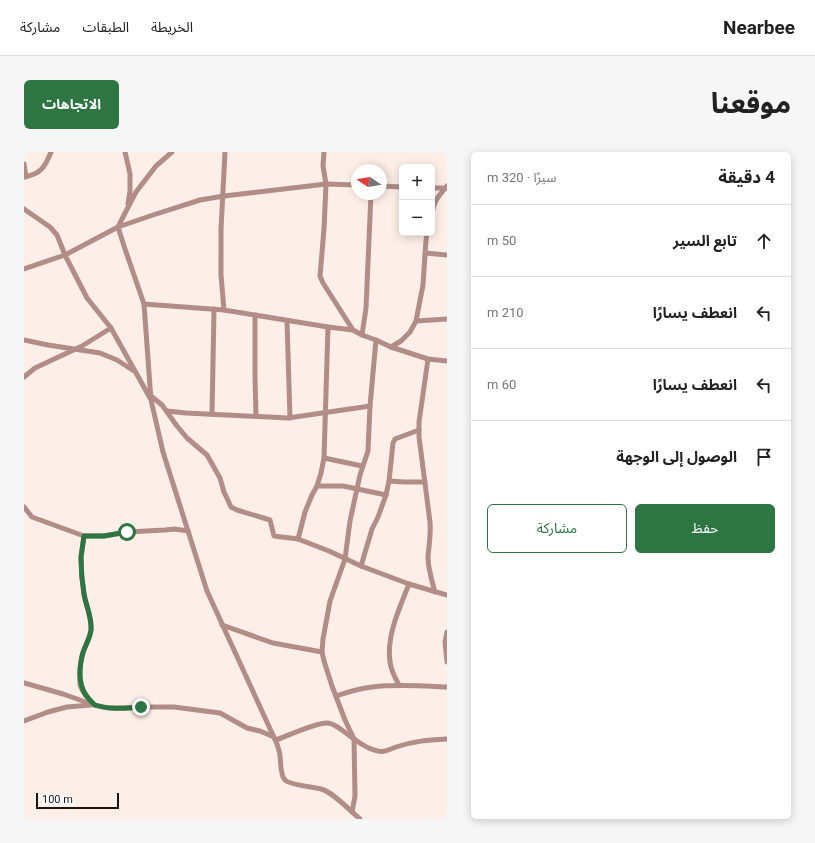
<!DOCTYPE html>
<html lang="ar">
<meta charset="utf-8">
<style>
:root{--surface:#fff;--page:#f6f6f6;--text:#222;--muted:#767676;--line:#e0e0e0;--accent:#2d7541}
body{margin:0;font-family:Roboto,"Noto Sans Arabic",sans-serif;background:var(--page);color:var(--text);direction:rtl}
.controls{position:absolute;right:12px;top:12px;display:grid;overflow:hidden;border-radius:6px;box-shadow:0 2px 10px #0003}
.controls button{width:36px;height:36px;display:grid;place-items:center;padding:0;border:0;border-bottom:1px solid var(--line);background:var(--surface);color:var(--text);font:20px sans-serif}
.compass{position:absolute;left:327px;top:12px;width:36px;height:36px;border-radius:50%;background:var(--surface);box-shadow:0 2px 10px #0003;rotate:282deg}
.scale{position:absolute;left:12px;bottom:10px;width:83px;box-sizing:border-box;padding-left:4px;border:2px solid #1b1512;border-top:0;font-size:11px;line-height:14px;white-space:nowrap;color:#1b1512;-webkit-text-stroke:3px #fff;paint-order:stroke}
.stop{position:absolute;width:12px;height:12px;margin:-9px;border:3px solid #2d7541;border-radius:50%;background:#fff}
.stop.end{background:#2d7541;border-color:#fff;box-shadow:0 1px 4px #0008}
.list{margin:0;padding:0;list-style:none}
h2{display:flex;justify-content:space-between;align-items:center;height:52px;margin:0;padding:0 16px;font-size:17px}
h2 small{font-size:13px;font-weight:400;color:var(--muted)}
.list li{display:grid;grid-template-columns:26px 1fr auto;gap:12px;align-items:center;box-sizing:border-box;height:72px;padding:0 16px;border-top:1px solid var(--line)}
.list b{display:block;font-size:15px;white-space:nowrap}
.list em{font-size:13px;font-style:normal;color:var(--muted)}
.actions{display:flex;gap:8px;padding:12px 16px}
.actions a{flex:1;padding:9px 0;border:1px solid var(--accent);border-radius:6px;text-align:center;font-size:14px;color:var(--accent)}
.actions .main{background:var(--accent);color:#fff}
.icon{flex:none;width:22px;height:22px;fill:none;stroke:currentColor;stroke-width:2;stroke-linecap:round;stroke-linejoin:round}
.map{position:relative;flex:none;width:423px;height:667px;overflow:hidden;direction:ltr;border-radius:6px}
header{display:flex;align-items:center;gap:24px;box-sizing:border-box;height:56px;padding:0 20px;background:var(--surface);border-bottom:1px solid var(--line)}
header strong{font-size:19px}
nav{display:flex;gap:22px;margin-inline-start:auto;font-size:14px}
.intro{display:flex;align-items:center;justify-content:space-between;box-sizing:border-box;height:96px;padding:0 24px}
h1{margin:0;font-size:28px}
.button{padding:10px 18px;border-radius:6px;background:var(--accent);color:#fff;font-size:14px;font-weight:700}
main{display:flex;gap:24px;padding:0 24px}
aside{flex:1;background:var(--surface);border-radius:6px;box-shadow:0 2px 10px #0003}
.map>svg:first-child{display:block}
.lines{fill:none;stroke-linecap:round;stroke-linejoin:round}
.street{stroke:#b28d87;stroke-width:5}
.route{stroke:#2d7541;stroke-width:5}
</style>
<header>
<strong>Nearbee</strong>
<nav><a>الخريطة</a><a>الطبقات</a><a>مشاركة</a></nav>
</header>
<div class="intro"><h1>موقعنا</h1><a class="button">الاتجاهات</a></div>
<main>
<aside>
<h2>4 دقيقة<small>سيرًا · 320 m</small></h2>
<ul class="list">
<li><svg class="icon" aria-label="ahead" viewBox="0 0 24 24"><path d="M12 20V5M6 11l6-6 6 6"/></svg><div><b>تابع السير</b></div><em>50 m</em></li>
<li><svg class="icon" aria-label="left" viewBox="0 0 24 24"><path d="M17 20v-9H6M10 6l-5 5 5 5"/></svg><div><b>انعطف يسارًا</b></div><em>210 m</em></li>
<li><svg class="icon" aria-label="left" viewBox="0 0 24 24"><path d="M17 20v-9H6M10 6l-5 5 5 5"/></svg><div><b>انعطف يسارًا</b></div><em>60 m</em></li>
<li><svg class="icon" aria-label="arrive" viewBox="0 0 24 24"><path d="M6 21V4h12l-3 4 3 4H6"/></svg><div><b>الوصول إلى الوجهة</b></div></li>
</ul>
<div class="actions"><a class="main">حفظ</a><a>مشاركة</a></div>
</aside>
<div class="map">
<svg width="423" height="667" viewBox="0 0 423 667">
<rect width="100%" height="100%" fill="#fdeee7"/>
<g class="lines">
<!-- street -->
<g class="street">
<path d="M101 0 106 22V39L104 52"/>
<path d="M148 0 132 14 112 40 99 65 94 75 100 94 120 152 127 248 139 300 164 379 183 439 253 592C254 596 256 600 256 604 257 611 256 623 261 628 265 633 290 635 297 637 309 640 325 658 336 667"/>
<path d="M300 0 299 14 302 32 300 77 296 124 299 131 329 178"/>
<path d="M0 12 2 25"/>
<path d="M0 25C17 22 21 15 27 0"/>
<path d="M357 34 378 35"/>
<path d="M408 36H423"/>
<path d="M0 57 26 75 33 83 41 103 63 146 87 176 126 246"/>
<path d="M408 61C411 47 414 45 423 34"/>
<path d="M401 101 423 103"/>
<path d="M0 117 41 103 94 75 129 63 176 48 200 44 302 32 333 33"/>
<path d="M120 152 200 158 304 175 329 178 338 183 352 188 367 195 404 207 423 209"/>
<path d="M200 158 197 123V77L201 0"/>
<path d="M231 163V225L232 264"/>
<path d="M263 169 266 266"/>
<path d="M392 169 423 167"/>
<path d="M338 183 342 156 347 42"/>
<path d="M0 188 24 193 76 201 93 208 110 219"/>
<path d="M367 195 377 189 386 180 392 169 399 133 402 88 403 81"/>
<path d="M404 207 395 270V285L406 370C407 382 405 393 404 405 404 417 408 429 411 440"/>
<path d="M0 225 11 216 58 194 87 176"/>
<path d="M127 244 138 253 153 274 163 286 183 303 196 326 200 340 207 355 213 358 246 368 250 384 274 387 305 399 337 414 385 432 423 443"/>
<path d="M143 259 162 261 264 266 346 254"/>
<path d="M188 262 190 157"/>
<path d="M300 306 338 314"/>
<path d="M365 329 380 330H401"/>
<path d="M293 334H319L362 343"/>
<path d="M0 355 8 365 60 384H80L103 380 141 378 151 377 164 379"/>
<path d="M60 384C59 391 58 398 57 406 57 417 58 430 60 442 62 454 68 465 67 478 66 486 61 494 59 501 56 511 55 522 56 532 57 540 64 546 69 552"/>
<path d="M274 387 281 360 288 343 293 334 297 321 300 306 304 175"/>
<path d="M337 414 348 377 354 365 362 343 365 329 369 291 371 287 395 278"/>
<path d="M198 473 249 491 298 500"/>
<path d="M423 480 421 490 423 510"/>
<path d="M0 531 39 542 70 553 84 556H97L117 555H150L196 561 223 576 236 579 250 585"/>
<path d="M375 533C371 526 367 518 366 510 362 484 376 455 385 432"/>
<path d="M312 544C324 540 336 536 348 535 373 532 398 534 423 535"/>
<path d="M0 569 24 560 43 555 67 553"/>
<path d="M252 588C263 584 293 570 304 571 313 572 322 582 330 587 337 592 346 598 354 599 360 601 366 597 372 595 390 589 404 588 423 587"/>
<path d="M328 660 331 644 330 587 321 568 308 534 300 509 298 500 299 487 306 449 321 407 326 369 336 323 344 299 346 254 352 188"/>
</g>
</g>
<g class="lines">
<!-- route -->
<path class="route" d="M103 380 80 384H60C59 391 58 398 57 405 57 417 58 430 60 442 62 454 68 465 67 478 66 487 60 495 58 504 55 519 54 535 65 547 67 549 69 552 71 553 86 558 102 556 117 555"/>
</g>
</svg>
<div class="controls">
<button>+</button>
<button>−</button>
</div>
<svg class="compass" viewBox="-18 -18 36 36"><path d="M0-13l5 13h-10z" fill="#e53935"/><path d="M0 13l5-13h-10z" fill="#767676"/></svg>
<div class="scale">100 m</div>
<div class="stop" style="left:103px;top:380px"></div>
<div class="stop end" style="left:117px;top:555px"></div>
</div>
</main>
